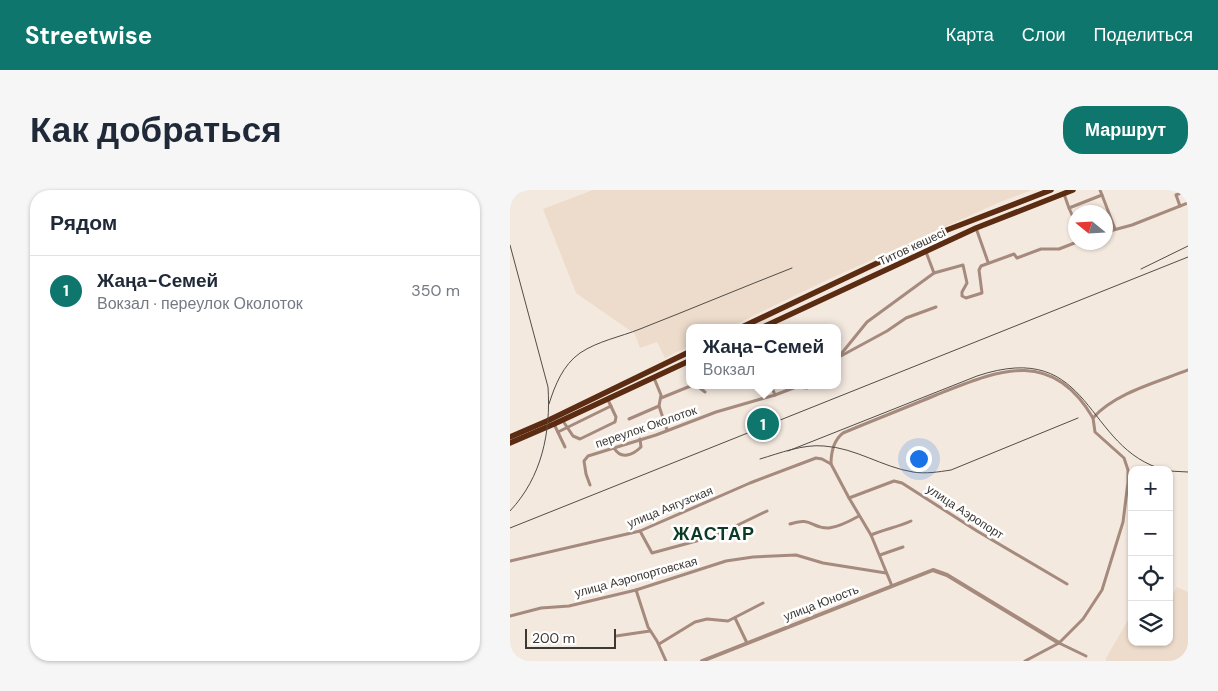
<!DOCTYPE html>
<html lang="ru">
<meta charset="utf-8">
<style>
:root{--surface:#fff;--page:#f6f6f7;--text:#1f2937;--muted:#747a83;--line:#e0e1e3;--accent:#0f766e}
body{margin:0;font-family:"DM Sans",sans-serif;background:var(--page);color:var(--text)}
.controls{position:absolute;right:15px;bottom:15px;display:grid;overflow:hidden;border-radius:10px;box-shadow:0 1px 4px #0004}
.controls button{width:45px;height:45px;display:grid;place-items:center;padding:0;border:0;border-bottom:1px solid var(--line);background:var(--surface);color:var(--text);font:25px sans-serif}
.compass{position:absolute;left:558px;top:15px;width:45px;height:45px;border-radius:50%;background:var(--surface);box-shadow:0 1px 4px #0004;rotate:288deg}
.scale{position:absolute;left:15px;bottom:12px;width:91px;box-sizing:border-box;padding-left:5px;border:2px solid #3c3834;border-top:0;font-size:14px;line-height:18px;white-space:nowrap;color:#3c3834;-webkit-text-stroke:4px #fff;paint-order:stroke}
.you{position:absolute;left:408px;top:268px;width:18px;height:18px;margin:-12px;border:4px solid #fff;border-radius:50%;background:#1a73e8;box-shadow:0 0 0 8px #1a73e833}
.badge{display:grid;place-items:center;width:32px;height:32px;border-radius:50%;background:var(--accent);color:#fff;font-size:16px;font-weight:700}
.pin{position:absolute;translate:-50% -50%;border:2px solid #fff;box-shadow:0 1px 5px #0006}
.popup{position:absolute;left:176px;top:134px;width:155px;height:65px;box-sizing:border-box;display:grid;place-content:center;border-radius:10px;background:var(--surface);filter:drop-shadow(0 1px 4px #0005);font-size:16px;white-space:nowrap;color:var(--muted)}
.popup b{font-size:19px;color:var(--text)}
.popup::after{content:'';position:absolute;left:50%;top:100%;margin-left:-10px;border:10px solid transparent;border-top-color:var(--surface)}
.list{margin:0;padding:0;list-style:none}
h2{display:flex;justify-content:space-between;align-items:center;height:65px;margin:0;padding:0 20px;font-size:21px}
h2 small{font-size:16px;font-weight:400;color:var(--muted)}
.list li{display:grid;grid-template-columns:32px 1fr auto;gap:15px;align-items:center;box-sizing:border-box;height:70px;padding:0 20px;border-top:1px solid var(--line)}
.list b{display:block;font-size:19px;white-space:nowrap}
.list p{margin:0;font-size:16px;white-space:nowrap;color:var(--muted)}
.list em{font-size:16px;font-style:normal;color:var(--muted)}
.icon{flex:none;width:28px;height:28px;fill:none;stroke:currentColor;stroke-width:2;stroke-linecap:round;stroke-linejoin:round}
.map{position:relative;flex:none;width:678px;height:471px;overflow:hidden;border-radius:20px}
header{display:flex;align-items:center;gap:30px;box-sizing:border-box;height:70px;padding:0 25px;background:var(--accent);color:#fff}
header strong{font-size:24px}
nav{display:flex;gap:28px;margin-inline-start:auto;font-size:18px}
.intro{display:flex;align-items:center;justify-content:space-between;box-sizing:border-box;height:120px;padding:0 30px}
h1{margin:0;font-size:35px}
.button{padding:12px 22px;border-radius:20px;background:var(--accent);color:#fff;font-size:18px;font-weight:700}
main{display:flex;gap:30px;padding:0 30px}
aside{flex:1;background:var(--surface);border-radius:20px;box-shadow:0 1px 4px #0004}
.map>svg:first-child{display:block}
.built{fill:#eddccc}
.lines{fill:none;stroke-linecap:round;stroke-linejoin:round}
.minor{stroke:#a58a7d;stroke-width:3}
.tertiary{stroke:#a58a7d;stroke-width:4}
.trunk{stroke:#5c2c12;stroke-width:5.5}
.rail{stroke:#514d48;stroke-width:1}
.labels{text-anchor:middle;stroke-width:5;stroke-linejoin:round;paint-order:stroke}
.street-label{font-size:12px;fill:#3c3834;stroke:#fff}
.district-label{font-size:18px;font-weight:bold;letter-spacing:1px;fill:#0d3a26;stroke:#fff}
</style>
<header>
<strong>Streetwise</strong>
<nav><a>Карта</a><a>Слои</a><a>Поделиться</a></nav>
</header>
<div class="intro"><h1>Как добраться</h1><a class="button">Маршрут</a></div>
<main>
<aside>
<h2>Рядом<small></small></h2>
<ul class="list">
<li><span class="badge">1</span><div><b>Жаңа-Семей</b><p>Вокзал · переулок Околоток</p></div><em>350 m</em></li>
</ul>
</aside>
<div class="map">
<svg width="678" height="471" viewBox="0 0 678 471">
<rect width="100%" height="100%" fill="#f4e9df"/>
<!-- built -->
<g class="built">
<path d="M83 0H522L490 12 317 90 218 138H179V156L155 168 147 152 130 158 125 144 66 103 33 19Z"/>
<path d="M667 397 678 402V471H598L595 470 622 423V452H659V411Z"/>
</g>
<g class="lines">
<!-- minor -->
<g class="minor">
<path d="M554 4 559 18 592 5 590 0"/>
<path d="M592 5 605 39"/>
<path d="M670 16 666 5 678 0"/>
<path d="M559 18 566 34"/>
<path d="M466 38 478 72"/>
<path d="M596 42 622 35 678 13"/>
<path d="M416 62 424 83"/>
<path d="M329 167 377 141 396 128 426 117"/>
<path d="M327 169 357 132 424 83 453 75 457 93 452 102V106L456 108 472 103 469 80 471 76 504 64 507 68 531 59H549L567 52"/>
<path d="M144 188 151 205 149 216 157 240"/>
<path d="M186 195 195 202"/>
<path d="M261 195 265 205"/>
<path d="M151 208 183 195"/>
<path d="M119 229 149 216"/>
<path d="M53 231 63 246 70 249 105 232 106 227 98 210"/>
<path d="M44 234 55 257"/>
<path d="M48 242 101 216"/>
<path d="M104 258C111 270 123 265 131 257L130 249"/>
<path d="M80 295 76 284 74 271 78 266 146 245 206 222 265 205 286 197 297 198 301 195"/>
<path d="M339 308 384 291 392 293 467 341 557 394"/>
<path d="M280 334C302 326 301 339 319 338 329 337 340 331 349 326"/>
<path d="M130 341 142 363 205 346 257 321"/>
<path d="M361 345C375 339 388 337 401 331"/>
<path d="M370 365 393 357"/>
<path d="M0 371 130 341 240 293 306 268 312 269 321 274"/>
<path d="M382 396 361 345 339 308 321 274C321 262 324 250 333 243 364 230 395 218 426 205 487 181 541 156 583 228"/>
<path d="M126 400 138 437 147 451 156 471"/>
<path d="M0 426 31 418 59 416 126 400 216 371 243 367 286 365 313 373 376 383"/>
<path d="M225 428 237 453"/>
<path d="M106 446 140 441"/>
<path d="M549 453 576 466"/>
<path d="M149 454 185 432 197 429 218 431 253 413"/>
<path d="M515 471 549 453 573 429 592 400 613 332 618 292V280L614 268 585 242 583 228C605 203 648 192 678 180"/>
</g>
<!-- tertiary -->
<path class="tertiary" d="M192 471 423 380 437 385 549 453"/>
<!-- trunk -->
<g class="trunk">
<path d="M230 138 437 40 541 0"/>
<path d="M251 138 466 38 563 0"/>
<path d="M0 247 37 231 179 162"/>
<path d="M0 253 44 234 179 171"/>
</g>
<!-- rail -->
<g class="rail">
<path d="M0 55 38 197C41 242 32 287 0 321"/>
<path d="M631 79 678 56"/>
<path d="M39 214C45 195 53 175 70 163 88 151 110 147 130 139 181 119 231 98 282 78"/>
<path d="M278 261 467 186C584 147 573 259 655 280"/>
<path d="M250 269C270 263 293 254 314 256 346 258 372 277 403 282 416 284 428 282 441 280L568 228"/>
<path d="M659 281 678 282"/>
<path d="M0 338 678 67"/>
</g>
</g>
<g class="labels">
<!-- street labels -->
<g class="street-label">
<text transform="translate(402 57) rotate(-25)" y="4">Титов көшесі</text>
<text transform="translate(136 237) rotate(-19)" y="4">переулок Околоток</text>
<text transform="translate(160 317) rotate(-22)" y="4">улица Аягузская</text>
<text transform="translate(455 322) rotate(33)" y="4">улица Аэропорт</text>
<text transform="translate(126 387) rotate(-15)" y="4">улица Аэропортовская</text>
<text transform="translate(311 413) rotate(-21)" y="4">улица Юность</text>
</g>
<!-- district labels -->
<g class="district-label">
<text x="204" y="350">ЖАСТАР</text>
</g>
</g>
</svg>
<div class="controls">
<button>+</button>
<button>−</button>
<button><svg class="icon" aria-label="locate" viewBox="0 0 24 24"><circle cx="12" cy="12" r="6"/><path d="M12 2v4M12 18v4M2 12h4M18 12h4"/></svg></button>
<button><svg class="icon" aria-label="layers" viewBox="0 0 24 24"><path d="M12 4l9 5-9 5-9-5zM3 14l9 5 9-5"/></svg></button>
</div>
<svg class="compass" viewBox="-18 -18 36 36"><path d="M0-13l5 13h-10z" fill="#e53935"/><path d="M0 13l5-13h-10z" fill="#747a83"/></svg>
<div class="scale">200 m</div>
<div class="you"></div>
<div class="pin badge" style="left:253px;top:234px">1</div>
<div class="popup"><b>Жаңа-Семей</b>Вокзал</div>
</div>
</main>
